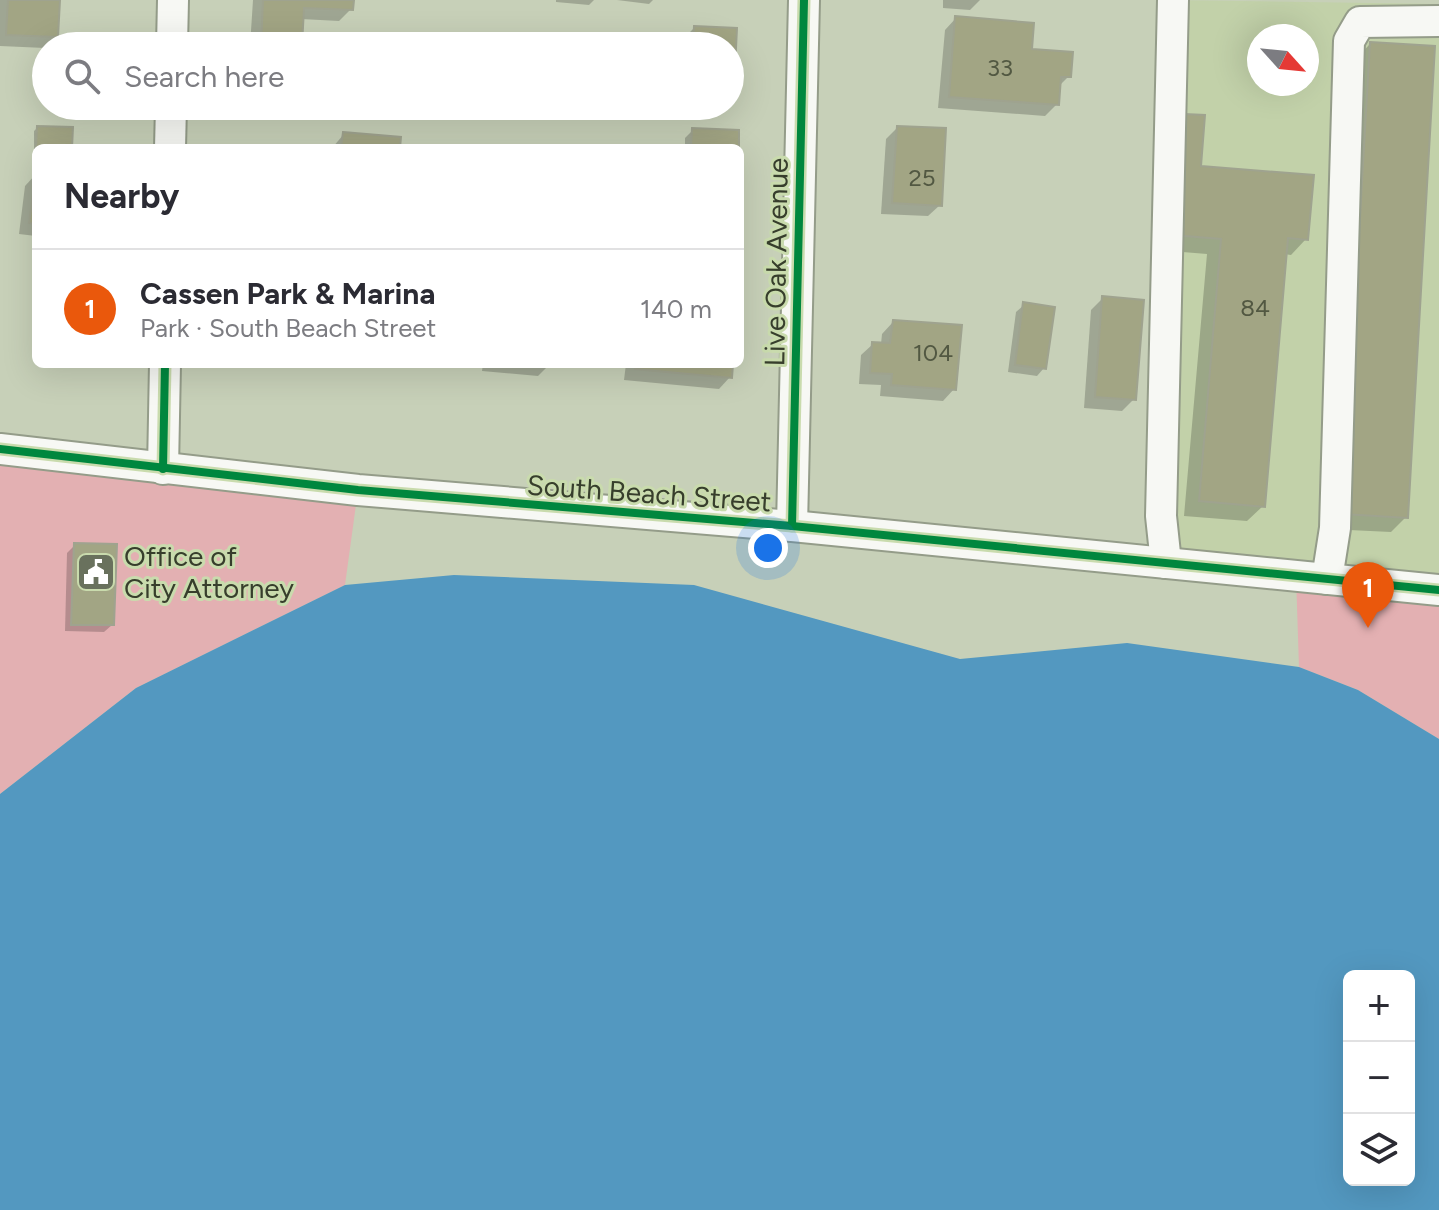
<!DOCTYPE html>
<meta charset="utf-8">
<style>
:root{--surface:#fff;--page:#f2f2f3;--text:#2b2b33;--muted:#7c7c81;--line:#e1e1e2;--accent:#ea580c}
body{margin:0;font-family:Figtree,sans-serif;background:var(--page);color:var(--text)}
.controls{position:absolute;right:24px;bottom:24px;display:grid;overflow:hidden;border-radius:12px;box-shadow:0 8px 32px #0002}
.controls button{width:72px;height:72px;display:grid;place-items:center;padding:0;border:0;border-bottom:2px solid var(--line);background:var(--surface);color:var(--text);font:40px sans-serif}
.compass{position:absolute;left:1247px;top:24px;width:72px;height:72px;border-radius:50%;background:var(--surface);box-shadow:0 8px 32px #0002;rotate:117deg}
.you{position:absolute;left:768px;top:548px;width:28px;height:28px;margin:-20px;border:6px solid #fff;border-radius:50%;background:#1a73e8;box-shadow:0 0 0 12px #1a73e833}
.badge{display:grid;place-items:center;width:52px;height:52px;border-radius:50%;background:var(--accent);color:#fff;font-size:26px;font-weight:700}
.pin{position:absolute;translate:-50% -66px;filter:drop-shadow(0 2px 4px #0008)}
.pin::after{content:'';position:absolute;top:42px;width:28px;height:24px;background:inherit;clip-path:polygon(0 0,100% 0,50% 100%)}
.list{margin:0;padding:0;list-style:none}
h2{display:flex;justify-content:space-between;align-items:center;height:104px;margin:0;padding:0 32px;font-size:34px}
h2 small{font-size:26px;font-weight:400;color:var(--muted)}
.list li{display:grid;grid-template-columns:52px 1fr auto;gap:24px;align-items:center;box-sizing:border-box;height:120px;padding:0 32px;border-top:2px solid var(--line)}
.list b{display:block;font-size:30px;white-space:nowrap}
.list p{margin:0;font-size:26px;white-space:nowrap;color:var(--muted)}
.list em{font-size:26px;font-style:normal;color:var(--muted)}
.icon{flex:none;width:44px;height:44px;fill:none;stroke:currentColor;stroke-width:2;stroke-linecap:round;stroke-linejoin:round}
.map{position:relative;flex:none;width:1439px;height:1210px;overflow:hidden}
.search{position:absolute;background:var(--surface);box-shadow:0 8px 32px #0002;left:32px;top:32px;width:712px;height:88px;display:flex;align-items:center;gap:20px;box-sizing:border-box;padding:0 28px;border-radius:44px;color:var(--muted);font-size:30px}
.panel{position:absolute;background:var(--surface);box-shadow:0 8px 32px #0002;left:32px;top:144px;width:712px;height:224px;border-radius:12px}
.map>svg:first-child{display:block}
.built{fill:#c2d1a9;fill-rule:evenodd}
.green{fill:#e3b0b2}
.water{fill:#5398c0;fill-rule:evenodd}
.shadow{fill:#0003}
.building{fill:#a2a584;stroke:#9fa38f;stroke-width:2}
.lines{fill:none;stroke-linecap:round;stroke-linejoin:round}
.minor-casing{stroke:#949c89;stroke-width:34}
.minor{stroke:#f7f8f4;stroke-width:30}
.cycleway-casing{stroke:#c9dbad;stroke-width:13}
.cycleway{stroke:#00873e;stroke-width:8}
.labels{text-anchor:middle;stroke-width:6;stroke-linejoin:round;paint-order:stroke}
.number-label{font-size:24px;fill:#525842}
.street-label{font-size:28px;fill:#373e2c;stroke:#c9dbad}
.poi-label{font-size:28px;fill:#373e2c;stroke:#c9dbad;text-anchor:start}
</style>
<div class="map">
<svg width="1439" height="1210" viewBox="0 0 1439 1210">
<rect width="100%" height="100%" fill="#c7d0b8"/>
<!-- built -->
<path class="built" d="M1165 0 1439 4V575L1155 547ZM1259 36H1307V84H1259Z"/>
<!-- green -->
<g class="green">
<path d="M0 449 358 490 345 585 136 688 0 794Z"/>
<path d="M1296 576 1439 588V739L1358 690 1299 667Z"/>
</g>
<!-- water -->
<path class="water" d="M454 575 694 585 960 659 1127 643 1299 667 1358 690 1439 739V1210H0V794L136 688 345 585ZM1349 976H1409V1180H1349Z"/>
<!-- shadow -->
<g class="shadow">
<path d="M0 0H58L56 36 45 48 0 46Z"/>
<path d="M253 0H352L351 9 339 21 301 19 300 46H250Z"/>
<path d="M556 0H594L589 5 556 2Z"/>
<path d="M617 0H653L649 4Z"/>
<path d="M943 0H980L970 10 943 8Z"/>
<path d="M956 18 1030 51 1069 76 1058 87 1057 104 1045 116 938 108 945 30Z"/>
<path d="M694 28 735 30 730 89V46H682L683 39Z"/>
<path d="M1370 44 1406 517 1391 532 1328 529 1355 60Z"/>
<path d="M37 128 70 148H36L34 151V131Z"/>
<path d="M897 128 940 205 928 216 881 214 886 139Z"/>
<path d="M693 130 737 148H685V138Z"/>
<path d="M344 134 398 148H332Z"/>
<path d="M1198 168 1306 239 1291 255 1284 254 1263 506 1247 521 1184 516 1207 254 1158 250Z"/>
<path d="M36 174V236L19 234 25 186Z"/>
<path d="M36 242V270H32Z"/>
<path d="M1103 298 1134 399 1122 411 1084 408 1091 310Z"/>
<path d="M1024 305 1044 368 1037 376 1008 372 1016 312Z"/>
<path d="M893 322 954 389 943 401 880 396 881 385 859 384 861 355 873 344H881L882 334Z"/>
<path d="M483 364H550L538 376 482 371Z"/>
<path d="M626 364H731L730 377 719 389 624 380Z"/>
<path d="M75 545 112 625 104 632 65 631 67 553Z"/>
</g>
<!-- building -->
<g class="building">
<path d="M8 0H60L58 37 6 35Z"/>
<path d="M263 0H354L353 10 304 8 302 46H261Z"/>
<path d="M955 16 1034 23 1032 49 1073 52 1071 77H1061L1059 105 949 97Z"/>
<path d="M694 26 737 28 734 88H730V46H693Z"/>
<path d="M1370 42 1435 46 1408 518 1343 514Z"/>
<path d="M1184 114 1205 115 1201 166 1314 175 1308 240 1288 238 1265 507 1199 501 1221 239 1173 235Z"/>
<path d="M37 126 73 127 72 148H36Z"/>
<path d="M897 126 946 128 942 206 892 203Z"/>
<path d="M692 128 739 130V148H691Z"/>
<path d="M343 132 401 137 400 148H341Z"/>
<path d="M36 172V224L29 223Z"/>
<path d="M1102 296 1144 300 1136 400 1095 397Z"/>
<path d="M1023 302 1055 307 1046 369 1015 365Z"/>
<path d="M893 320 962 325 956 390 891 385 892 374 870 373 872 342 890 343Z"/>
<path d="M636 364H733L732 378 635 369Z"/>
<path d="M74 543 117 544 114 625H71Z"/>
</g>
<g class="lines">
<defs>
<g id="minor">
<path d="M172 46 173 0"/>
<path d="M170 148 171 106"/>
<path d="M0 449 358 490 792 526 1439 590"/>
<path d="M163 469 165 364"/>
<path d="M792 526 804 0"/>
<path d="M1166 563 1161 516 1173 0"/>
<path d="M1327 579 1335 528 1349 41 1360 22 1439 21"/>
</g>
</defs>
<!-- minor casing -->
<use href="#minor" class="minor-casing"/>
<!-- minor -->
<use href="#minor" class="minor"/>
<defs>
<g id="cycleway">
<path d="M0 449 358 490 792 526 1439 590"/>
<path d="M163 469 165 364"/>
<path d="M792 526 804 0"/>
</g>
</defs>
<!-- cycleway casing -->
<use href="#cycleway" class="cycleway-casing"/>
<!-- cycleway -->
<use href="#cycleway" class="cycleway"/>
</g>
<!-- icons -->
<defs>
<symbol id="civic-square" viewBox="-11 -11 22 22"><rect x="-9" y="-9" width="18" height="18" rx="4" fill="#69715d" stroke="#c9dbad"/><path d="M-.6-6.5H3V-4.5H.6V-3L4-1V1h2V6H-6V1h2V-1L-.6-3ZM-1.2 2.5V6h2.4V2.5Z" fill="#fff"/></symbol>
</defs>
<g fill-rule="evenodd">
<use href="#civic-square" x="74" y="550" width="44" height="44"/>
</g>
<g class="labels">
<!-- number labels -->
<g class="number-label">
<text x="1000" y="76">33</text>
<text x="922" y="186">25</text>
<text x="1255" y="316">84</text>
<text x="933" y="361">104</text>
</g>
<!-- street labels -->
<g class="street-label">
<text transform="translate(776 262) rotate(-89)" y="10">Live Oak Avenue</text>
<text transform="translate(649 493) rotate(4)" y="10">South Beach Street</text>
</g>
<!-- poi labels -->
<g class="poi-label">
<text x="124" y="566">Office of<tspan x="124" dy="32">City Attorney</tspan></text>
</g>
</g>
</svg>
<div class="controls">
<button>+</button>
<button>−</button>
<button><svg class="icon" aria-label="layers" viewBox="0 0 24 24"><path d="M12 4l9 5-9 5-9-5zM3 14l9 5 9-5"/></svg></button>
</div>
<svg class="compass" viewBox="-18 -18 36 36"><path d="M0-13l5 13h-10z" fill="#e53935"/><path d="M0 13l5-13h-10z" fill="#7c7c81"/></svg>
<div class="you"></div>
<div class="pin badge" style="left:1368px;top:628px">1</div>
<div class="search"><svg class="icon" aria-label="search" viewBox="0 0 24 24"><circle cx="10" cy="10" r="6"/><path d="M15 15l6 6"/></svg>Search here</div>
<section class="panel">
<h2>Nearby<small></small></h2>
<ul class="list">
<li><span class="badge">1</span><div><b>Cassen Park &amp; Marina</b><p>Park · South Beach Street</p></div><em>140 m</em></li>
</ul>
</section>
</div>
